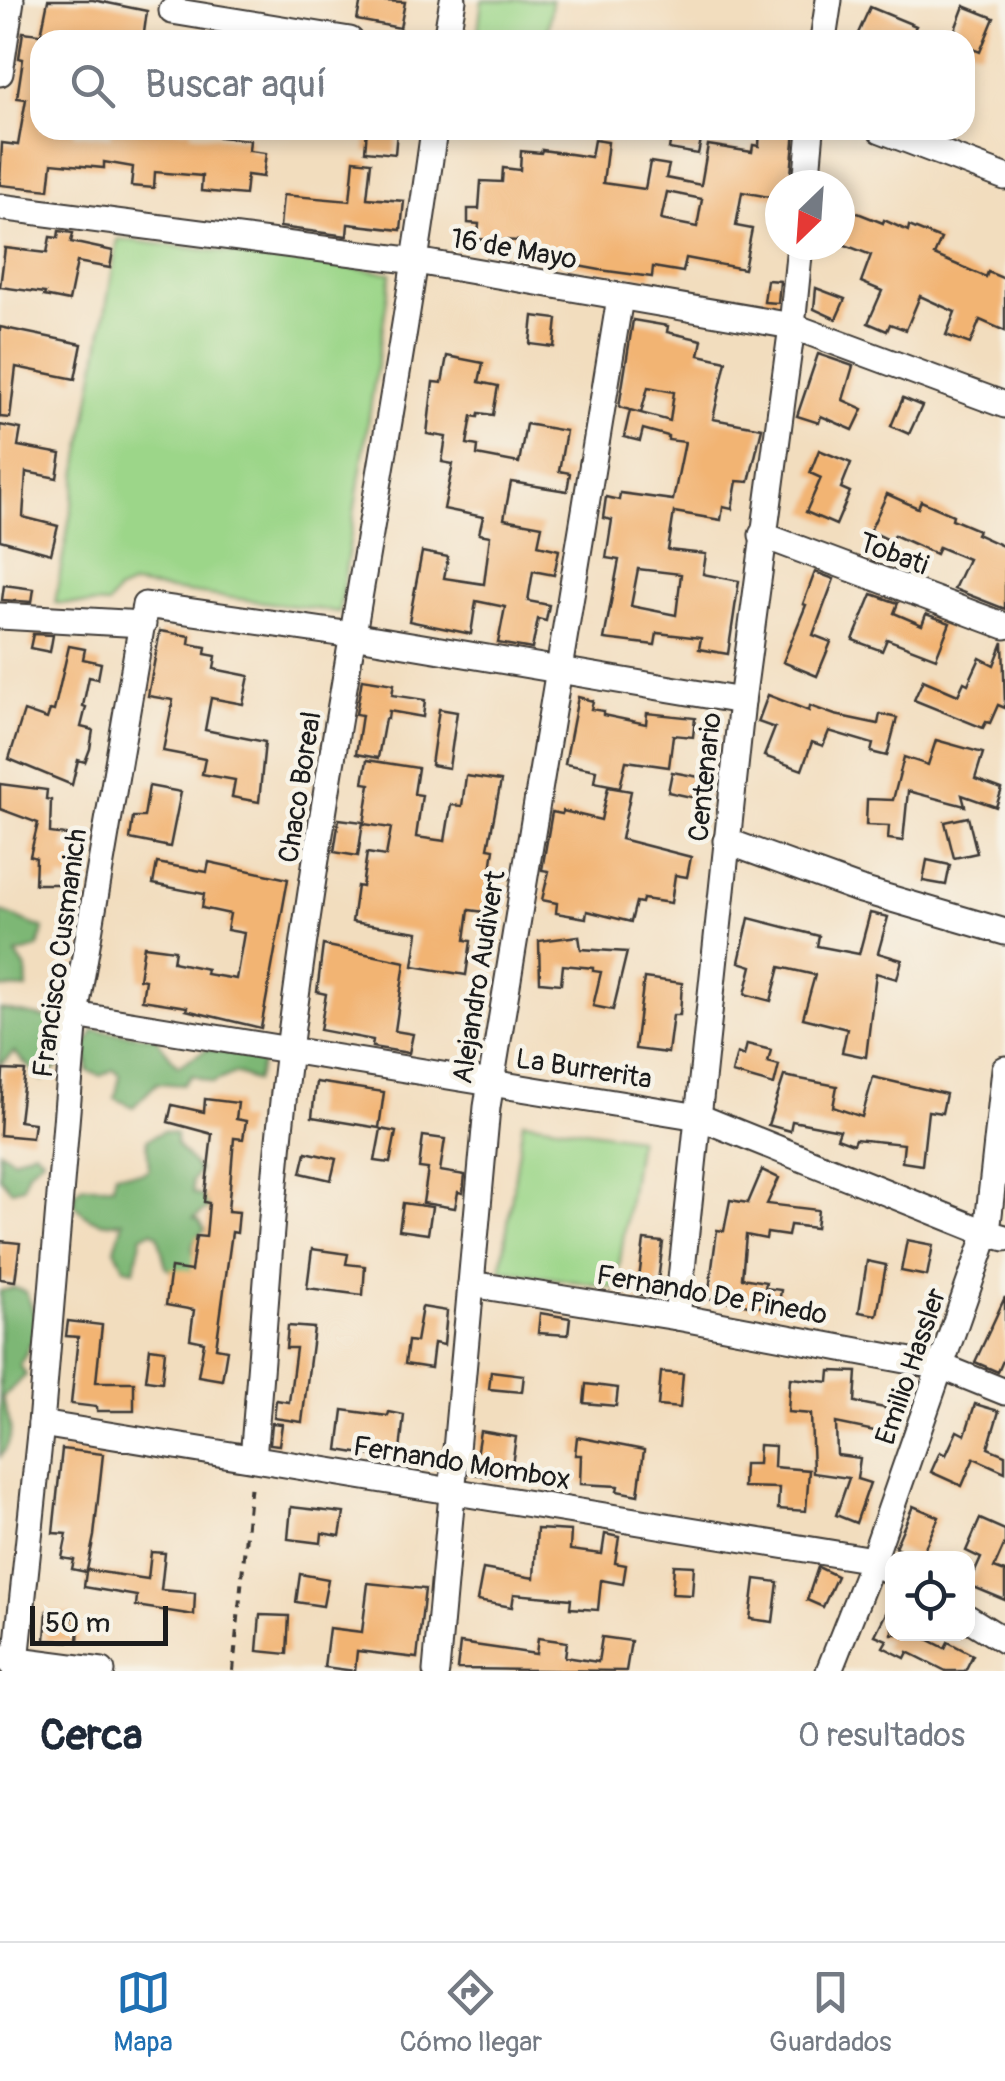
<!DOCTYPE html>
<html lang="es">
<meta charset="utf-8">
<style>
:root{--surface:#fff;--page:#f6f6f7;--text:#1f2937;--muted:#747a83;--line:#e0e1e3;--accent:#1f6fb2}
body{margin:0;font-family:Pangolin,sans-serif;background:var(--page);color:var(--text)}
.controls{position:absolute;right:30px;bottom:30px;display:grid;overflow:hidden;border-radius:20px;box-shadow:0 5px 15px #0003}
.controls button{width:90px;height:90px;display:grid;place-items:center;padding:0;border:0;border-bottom:2px solid var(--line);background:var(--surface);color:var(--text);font:50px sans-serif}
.compass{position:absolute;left:765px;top:170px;width:90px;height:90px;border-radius:50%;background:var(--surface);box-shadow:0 5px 15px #0003;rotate:205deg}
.scale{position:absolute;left:30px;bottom:25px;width:138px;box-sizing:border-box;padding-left:10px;border:5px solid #1c1c1c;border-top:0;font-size:28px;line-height:35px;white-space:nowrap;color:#1c1c1c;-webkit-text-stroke:8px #f7f3e8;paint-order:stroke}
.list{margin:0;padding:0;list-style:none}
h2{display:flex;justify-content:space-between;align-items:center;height:130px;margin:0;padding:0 40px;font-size:42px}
h2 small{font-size:32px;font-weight:400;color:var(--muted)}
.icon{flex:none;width:55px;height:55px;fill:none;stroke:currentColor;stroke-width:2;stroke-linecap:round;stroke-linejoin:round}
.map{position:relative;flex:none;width:1005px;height:1671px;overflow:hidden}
.search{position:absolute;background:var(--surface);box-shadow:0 5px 15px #0003;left:30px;right:30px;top:30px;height:110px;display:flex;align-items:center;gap:25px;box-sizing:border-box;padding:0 35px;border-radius:30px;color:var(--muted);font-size:38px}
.sheet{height:270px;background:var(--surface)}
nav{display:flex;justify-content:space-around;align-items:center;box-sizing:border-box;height:140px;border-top:2px solid var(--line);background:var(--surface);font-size:28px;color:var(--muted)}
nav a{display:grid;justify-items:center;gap:5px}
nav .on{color:var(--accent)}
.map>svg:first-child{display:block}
.green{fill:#9cd689;stroke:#5c7952;stroke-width:2.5}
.forest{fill:#7db775;stroke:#4c6a48;stroke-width:2.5}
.building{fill:#f2b473;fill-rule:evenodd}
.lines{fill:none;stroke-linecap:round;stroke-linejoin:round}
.minor-casing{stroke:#3c3934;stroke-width:29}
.path{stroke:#3c3934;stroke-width:4;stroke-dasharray:8 8;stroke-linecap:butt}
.minor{stroke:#fff;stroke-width:25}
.labels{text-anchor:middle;stroke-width:9;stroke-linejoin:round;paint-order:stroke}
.street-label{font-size:28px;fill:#1c1c1c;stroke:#f7f3e8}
</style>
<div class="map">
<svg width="1005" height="1671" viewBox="0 0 1005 1671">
<rect width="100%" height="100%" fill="#f7f3e8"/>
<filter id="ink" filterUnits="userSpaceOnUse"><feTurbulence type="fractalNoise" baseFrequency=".01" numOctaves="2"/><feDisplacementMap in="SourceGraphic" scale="20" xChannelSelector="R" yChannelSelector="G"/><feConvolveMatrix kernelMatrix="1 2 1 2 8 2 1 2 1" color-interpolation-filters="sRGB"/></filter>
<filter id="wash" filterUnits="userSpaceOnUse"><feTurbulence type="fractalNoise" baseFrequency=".0048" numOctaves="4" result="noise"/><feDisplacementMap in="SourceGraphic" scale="40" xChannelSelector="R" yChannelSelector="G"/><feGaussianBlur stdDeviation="2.25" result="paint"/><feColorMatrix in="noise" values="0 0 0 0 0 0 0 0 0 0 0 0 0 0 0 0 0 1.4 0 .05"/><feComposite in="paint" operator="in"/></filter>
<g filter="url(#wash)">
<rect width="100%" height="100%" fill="#f2ddbe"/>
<!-- green -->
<g class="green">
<path d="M482 0H552L547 40 478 31Z"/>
<path d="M118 239 391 273 339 612 133 585 117 592 108 605 55 603Z"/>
<path d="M523 1121 638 1138 616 1288 501 1270Z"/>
</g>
<!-- forest -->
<g class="forest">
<path d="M0 911 44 929 38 948 16 954 26 969 27 989 0 988Z"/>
<path d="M0 1009 62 1021 68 1025 64 1061 42 1080 14 1052 0 1065Z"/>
<path d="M94 1030 155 1037 178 1066 207 1049 264 1057 256 1081 235 1073 212 1083 192 1075 183 1085 157 1083 133 1107 115 1098 120 1076 114 1069 101 1076 88 1071 86 1046Z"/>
<path d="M163 1131 176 1134V1144L199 1171 192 1181 193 1193 204 1197 209 1208 194 1218 199 1220 205 1230C190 1241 190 1246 196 1262L190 1273 175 1275 166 1267 158 1235 152 1231 142 1236 134 1270 124 1268 115 1249 123 1221C103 1227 86 1219 74 1204L75 1192 83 1186H113L116 1173H142L149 1169 147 1140Z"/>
<path d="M0 1150 13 1159 34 1150 43 1158 28 1171 23 1187 11 1190 0 1177Z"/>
<path d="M15 1288 26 1292 39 1326 20 1365 26 1375 2 1398C10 1421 17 1437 0 1457V1291Z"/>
</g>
<g id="blocks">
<!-- building -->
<g class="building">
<path d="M48 0H93L147 11 143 40H89L56 34 55 40H40Z"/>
<path d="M361 0 405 2 400 28 357 20Z"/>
<path d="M964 6 994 18 980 52 965 46V40H951Z"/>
<path d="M870 7 916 26 909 40H855Z"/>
<path d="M23 32 40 34V130H74L73 134 110 138 111 130H191V134L250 140 249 151 266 153 263 177 247 175 245 195 201 191 202 176 155 172 154 188 131 186 133 167 104 162V168L52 163 49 190 0 185 2 143 18 145 26 99 17 98 23 59 19 58Z"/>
<path d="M367 130 397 131 395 154 365 151Z"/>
<path d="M672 130H703L698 154 669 149Z"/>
<path d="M760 130H795L791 175 789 185H780V199L742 192 736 226 752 229 744 269 686 258 683 272 653 267 652 277 600 270 518 255 520 241 478 239 479 224 468 223V209H479L481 181 502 182 503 168 520 170 521 151 541 153 542 150 591 157 594 140 608 142 603 183 645 189 650 162 669 165 666 178 701 185 708 145 752 152 753 145 759 146ZM667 192 702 199 697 227 661 220Z"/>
<path d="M354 160 371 162 367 198 404 201 401 230 348 224 347 236 280 227 283 195 350 201Z"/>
<path d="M850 210 883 223 884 220 908 231 909 226 941 239 934 255 986 277 988 272 1005 279V331L980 320 970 344 946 335 955 312 920 296 906 330 890 324 887 331 868 323 882 291 861 282 871 255 840 243Z"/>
<path d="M59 231 73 233 71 242 113 251 110 268 77 262 69 301 44 296 45 293 0 287 5 248 47 253 50 237 58 238Z"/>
<path d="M767 280 780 281 778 303 764 302Z"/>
<path d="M816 288 845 299 836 319 814 309Z"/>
<path d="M533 316 557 319 554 347 530 344Z"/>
<path d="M633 320 668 326 667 332 702 340 699 355 726 361 713 419 762 428 749 482 737 481 732 509 723 507 721 520 674 512 668 550 706 554 703 574 739 581 728 654 699 649 701 638 657 633 655 645 604 639 619 560 606 558 612 520 603 518 606 497 619 500 620 493 673 500 685 442 668 440V436L643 429 640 441 624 437 630 410 670 421 674 392 648 387 641 413 619 407ZM638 569 681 574 676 615 631 606Z"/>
<path d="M0 327 82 344 75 379 16 367 10 418 0 417Z"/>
<path d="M818 354 853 366 843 400 863 409 853 430 821 416 819 423 797 416Z"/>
<path d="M447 356 483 363 479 382 498 386 493 415 479 413 478 417 472 416 467 444 478 446 477 455 519 463 526 424 566 431 559 471 570 473 567 491 511 482 504 519 542 526 538 545 559 550 554 575 533 571 528 601 549 605 546 621 538 619 532 649 498 643 505 607 476 601 471 634 409 621 422 552 448 557 444 578 484 584 490 536 479 534 483 517 444 509 453 464 442 462 446 437 427 434 433 382 442 383Z"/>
<path d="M903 398 922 406 909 434 891 426Z"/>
<path d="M0 425 21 429 18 446 61 454 57 478 26 472 23 517 58 526 51 554 0 540Z"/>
<path d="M819 450 851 463 841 488 850 492 836 525 806 512 821 478 810 473Z"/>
<path d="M887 494 918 508 921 501 953 515 952 519 978 530 976 534 1005 547V609L954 589 968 559 939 547 936 554 894 535 891 541 870 531Z"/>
<path d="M815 572 834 579 813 635 831 642 817 676 783 662 806 605 803 604Z"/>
<path d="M4 585 34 589 32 602 2 600Z"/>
<path d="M872 594 898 603 894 613 922 625 926 614 950 623 936 658 887 639 882 651 853 640Z"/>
<path d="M160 631 190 636 189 644 206 647 205 654 216 656 214 669 249 676 243 704 211 698 205 730 265 742 259 802 232 797 235 780 202 774 205 759 163 751 173 700 148 696Z"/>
<path d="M33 634 53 635 50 652 30 648Z"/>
<path d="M1003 642 1005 708 998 705 990 723 986 722 983 728 914 700 923 680 958 695 964 682 968 684 980 658 994 665Z"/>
<path d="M69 646 85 649 83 659 101 663 98 679 89 677 83 706 86 707 81 727 93 730 90 749 85 762 78 760 72 785 9 759 24 711 47 719 50 710 54 711Z"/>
<path d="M362 679 394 684 392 695 425 700 423 717 389 711 388 719H385L378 758 356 754 362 715 356 714Z"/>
<path d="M768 695 809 711 810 706 835 715 878 724 880 714 897 718 887 756 871 752 873 744 829 731 823 746 812 742 802 770 764 756 775 728 758 722Z"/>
<path d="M578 697 593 701 591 709 603 711V715L646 724 647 713 695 718 693 737 673 735 669 767 626 761 620 787 594 782 596 770 565 764Z"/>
<path d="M439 709 457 712 449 768 431 765Z"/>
<path d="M936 740 983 753 975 779 1002 789 996 807 962 795 965 806 908 791 903 841 888 839 889 826 866 825 867 799 893 800 904 757 928 765Z"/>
<path d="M367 760 418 768 414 794 422 795 416 837 445 841 451 805 462 806 466 776 501 781 488 848 494 849 485 912 469 910 465 940 471 941 466 975 413 966 418 932 352 922 357 886 362 887 367 853 386 856 391 828 364 824 370 784 363 783Z"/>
<path d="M672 772 710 779 705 800 668 792Z"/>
<path d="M0 784 47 790 46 799 51 800 50 833 66 835 64 851 73 852 72 859 79 861 76 880 60 878 59 884H35L36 858 30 856 38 823 0 809Z"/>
<path d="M149 786 181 792 170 847 130 839 133 817H144Z"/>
<path d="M608 787 631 791 621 839 691 857 687 877 675 875 671 903 643 899 642 903 636 902 631 922 587 911 586 918 556 913 557 903 542 900 549 871 542 870 552 812 562 814 563 811 601 820Z"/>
<path d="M968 817 977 853 954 858 945 822Z"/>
<path d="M339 819 363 822 358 856 334 852Z"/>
<path d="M927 860 950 865 946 885 923 881Z"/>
<path d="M209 862 288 879 261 1028 186 1010 187 1007 142 1000 145 980 139 979 144 946 175 950 173 962 207 969 206 974 236 979 244 933 227 930 230 914 202 908 204 894 153 884 157 863 207 872Z"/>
<path d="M870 913 888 917 878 953 902 960 897 979 876 973 866 1057 842 1052 847 1029 803 1018 815 975 780 967 771 1001 745 994 752 966 739 962 749 918 819 936 817 946 859 954Z"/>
<path d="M579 936 581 949 627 952 613 1010 593 1006 601 972 593 971V968L563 965 561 984 540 982 539 941Z"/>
<path d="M323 945 405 962 395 1031 413 1034 409 1053 372 1047 373 1040 320 1030 326 994 317 992Z"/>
<path d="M644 978 682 983 680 1015H673L668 1053 635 1049Z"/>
<path d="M747 1044 771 1050 768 1062 779 1065 774 1085 732 1073 737 1053 744 1056Z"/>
<path d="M3 1070 25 1071 19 1121 34 1123 32 1138 0 1135Z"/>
<path d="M784 1076 837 1086 833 1107 862 1117 873 1077 946 1094 942 1113 928 1111 922 1165 902 1162 904 1144 855 1139 853 1144 837 1138 840 1130 792 1121 790 1131 768 1125Z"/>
<path d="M316 1082 384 1092 379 1128 312 1117Z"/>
<path d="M205 1099 238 1103 236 1119 246 1121 243 1139 234 1138 228 1211 239 1212 237 1233 232 1232 216 1348 227 1350 222 1380 198 1376 204 1342 190 1339 194 1310 166 1305 171 1268 191 1271 196 1236 206 1237 209 1203 204 1202 212 1134 168 1122 172 1105 204 1112Z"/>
<path d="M381 1129 396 1132 390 1163 375 1161Z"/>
<path d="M423 1136 445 1139 440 1171 465 1175 463 1193 458 1192 455 1208 423 1203 428 1169 419 1168Z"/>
<path d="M306 1152 336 1159 331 1180 301 1173Z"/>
<path d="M762 1170 779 1178 767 1204 818 1210 816 1228 790 1225 788 1236 767 1233 766 1239 746 1235 742 1278 766 1282 765 1288 781 1290 778 1310 708 1298 717 1230 724 1231 730 1200 748 1203Z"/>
<path d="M403 1203 432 1207 428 1234 399 1230Z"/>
<path d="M644 1240 663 1242 656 1297 637 1294Z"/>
<path d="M907 1240 933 1245 927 1276 901 1271Z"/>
<path d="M0 1241 20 1243 15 1281 0 1279Z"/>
<path d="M312 1249 348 1254 346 1264 365 1266 363 1295 307 1288Z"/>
<path d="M867 1261 886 1265 877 1315 859 1312Z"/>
<path d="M1005 1297V1356L998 1372 975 1362Z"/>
<path d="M422 1307 447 1311 444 1345 434 1343 431 1368 405 1364 408 1341 416 1342Z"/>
<path d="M540 1313 570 1318 568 1335 538 1333Z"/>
<path d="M68 1321 102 1325 96 1382H134V1411H97V1407L71 1404 78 1337 66 1336Z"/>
<path d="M288 1326 314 1328 302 1422 274 1418 276 1400 289 1402 296 1348H286Z"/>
<path d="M150 1348 165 1350 162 1382 146 1380Z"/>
<path d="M491 1371 524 1375 522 1392 489 1389Z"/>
<path d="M830 1371 857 1372 855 1402 894 1410 889 1434 836 1423 837 1455 860 1458 857 1479 870 1483 856 1523 836 1515 849 1478 813 1473 811 1414 788 1412 790 1378 829 1382Z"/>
<path d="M661 1372 683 1374 680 1408 658 1406Z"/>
<path d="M586 1384 618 1388 616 1406 584 1403Z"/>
<path d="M975 1404 999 1411 988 1448 1005 1455V1472L974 1458 962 1486 931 1472 940 1452 946 1455 957 1431 965 1435Z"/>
<path d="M343 1410 388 1416 389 1412 404 1415 399 1460 338 1450Z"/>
<path d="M272 1423 282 1424 279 1445 270 1444Z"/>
<path d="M480 1431 516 1437 510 1479 473 1474Z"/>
<path d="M577 1437 644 1450 638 1495 617 1491 618 1486 580 1484 581 1455H575Z"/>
<path d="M759 1445 775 1446 774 1467 809 1470 806 1511 778 1509 779 1488 743 1487 744 1464H758Z"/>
<path d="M62 1449 103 1454 94 1536 87 1570 148 1579 151 1552 165 1553 161 1590 195 1593 194 1615 136 1606 137 1596 84 1587 86 1572 72 1569 74 1560 62 1558 67 1534 53 1533Z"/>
<path d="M913 1506 939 1517 920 1558 895 1547Z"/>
<path d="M291 1507 344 1513 340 1536 322 1533 321 1543 288 1539Z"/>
<path d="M980 1519 1005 1530V1543L994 1568 1005 1572V1600L969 1585 981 1558 966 1551Z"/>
<path d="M537 1529 571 1531 570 1550 602 1554 605 1534 619 1537 615 1563 626 1565 623 1584 601 1580 598 1610 570 1608 571 1599 514 1594 512 1607 477 1601 483 1569 534 1578Z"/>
<path d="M674 1565 694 1566 692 1595 672 1594Z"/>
<path d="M818 1567 837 1576 823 1607 807 1600Z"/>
<path d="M300 1574 328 1579 323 1606 296 1602Z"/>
<path d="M755 1579 778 1582 773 1622 750 1619Z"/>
<path d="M368 1583 425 1589 417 1658 357 1651 355 1671 324 1667 329 1628 362 1632Z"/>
<path d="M892 1601V1634H917L945 1648 948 1642 973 1655 965 1671H946L908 1652 905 1658 883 1647 887 1640 875 1635Z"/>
<path d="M47 1611 72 1614 71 1625H79L78 1642 45 1640Z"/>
<path d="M260 1615 289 1616 287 1654 257 1651Z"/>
<path d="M602 1637 631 1641 626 1671 457 1669 460 1643 536 1654 538 1638 567 1642 565 1657 598 1662Z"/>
</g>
</g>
</g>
<g filter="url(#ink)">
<use href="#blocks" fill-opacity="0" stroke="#3c3934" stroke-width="2.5"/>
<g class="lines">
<defs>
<g id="minor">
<path d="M172 11 350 40"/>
<path d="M446 40 453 0"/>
<path d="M823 40 829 0"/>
<path d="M0 73 11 0"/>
<path d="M881 130 1005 177"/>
<path d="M806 185 811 130"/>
<path d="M0 207 416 261 792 326 1005 405"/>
<path d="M762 535 1005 626"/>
<path d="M0 616 143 624"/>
<path d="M726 841 858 889 1005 932"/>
<path d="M75 1015 699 1117 987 1233 1005 1238"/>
<path d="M471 1284 677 1317 943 1367 1005 1392"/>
<path d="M677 1317 742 701 792 326 800 245"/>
<path d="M41 1424 873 1560 892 1573"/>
<path d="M253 1458C265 1322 272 1185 289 1050 328 742 392 438 434 130"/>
<path d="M968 1618 1005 1641"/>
<path d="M3 1658 102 1671"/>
<path d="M15 1671 41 1424 75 1015 145 605 352 635 742 701"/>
<path d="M436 1671 487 1107 620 298"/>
<path d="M829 1671 873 1560 987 1233 1005 1069"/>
</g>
</defs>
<!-- minor casing -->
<use href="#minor" class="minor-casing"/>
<!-- path -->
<path class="path" d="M233 1671 251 1482"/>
<!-- minor -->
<use href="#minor" class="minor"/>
</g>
</g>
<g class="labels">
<!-- street labels -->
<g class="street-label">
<text transform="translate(514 248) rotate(10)" y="10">16 de Mayo</text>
<text transform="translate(894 553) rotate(21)" y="10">Tobati</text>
<text transform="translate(704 777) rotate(-84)" y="10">Centenario</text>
<text transform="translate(299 787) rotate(-81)" y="10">Chaco Boreal</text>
<text transform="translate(59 953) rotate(-82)" y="10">Francisco Cusmanich</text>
<text transform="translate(478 977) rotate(-81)" y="10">Alejandro Audivert</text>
<text transform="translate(584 1068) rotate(9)" y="10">La Burrerita</text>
<text transform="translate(712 1294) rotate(10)" y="10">Fernando De Pinedo</text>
<text transform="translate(910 1366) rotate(-71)" y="10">Emilio Hassler</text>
<text transform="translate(462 1462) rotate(9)" y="10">Fernando Mombox</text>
</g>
</g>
</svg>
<div class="controls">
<button><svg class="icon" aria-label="locate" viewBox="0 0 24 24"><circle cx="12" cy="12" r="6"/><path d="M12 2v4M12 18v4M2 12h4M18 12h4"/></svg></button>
</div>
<svg class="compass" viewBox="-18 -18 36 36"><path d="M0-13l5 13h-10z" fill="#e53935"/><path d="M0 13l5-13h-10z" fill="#747a83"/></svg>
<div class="scale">50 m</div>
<div class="search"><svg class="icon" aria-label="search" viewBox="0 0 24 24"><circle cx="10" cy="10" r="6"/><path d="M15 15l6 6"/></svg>Buscar aquí</div>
</div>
<section class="sheet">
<h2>Cerca<small>0 resultados</small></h2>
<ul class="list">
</ul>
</section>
<nav>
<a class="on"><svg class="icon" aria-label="map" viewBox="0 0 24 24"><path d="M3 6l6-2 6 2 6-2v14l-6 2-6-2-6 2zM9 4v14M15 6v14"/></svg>Mapa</a>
<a><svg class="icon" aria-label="directions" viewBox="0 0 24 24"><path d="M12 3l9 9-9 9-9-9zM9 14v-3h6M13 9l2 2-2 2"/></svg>Cómo llegar</a>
<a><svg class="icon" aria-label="saved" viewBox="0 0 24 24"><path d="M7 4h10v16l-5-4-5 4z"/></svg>Guardados</a>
</nav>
